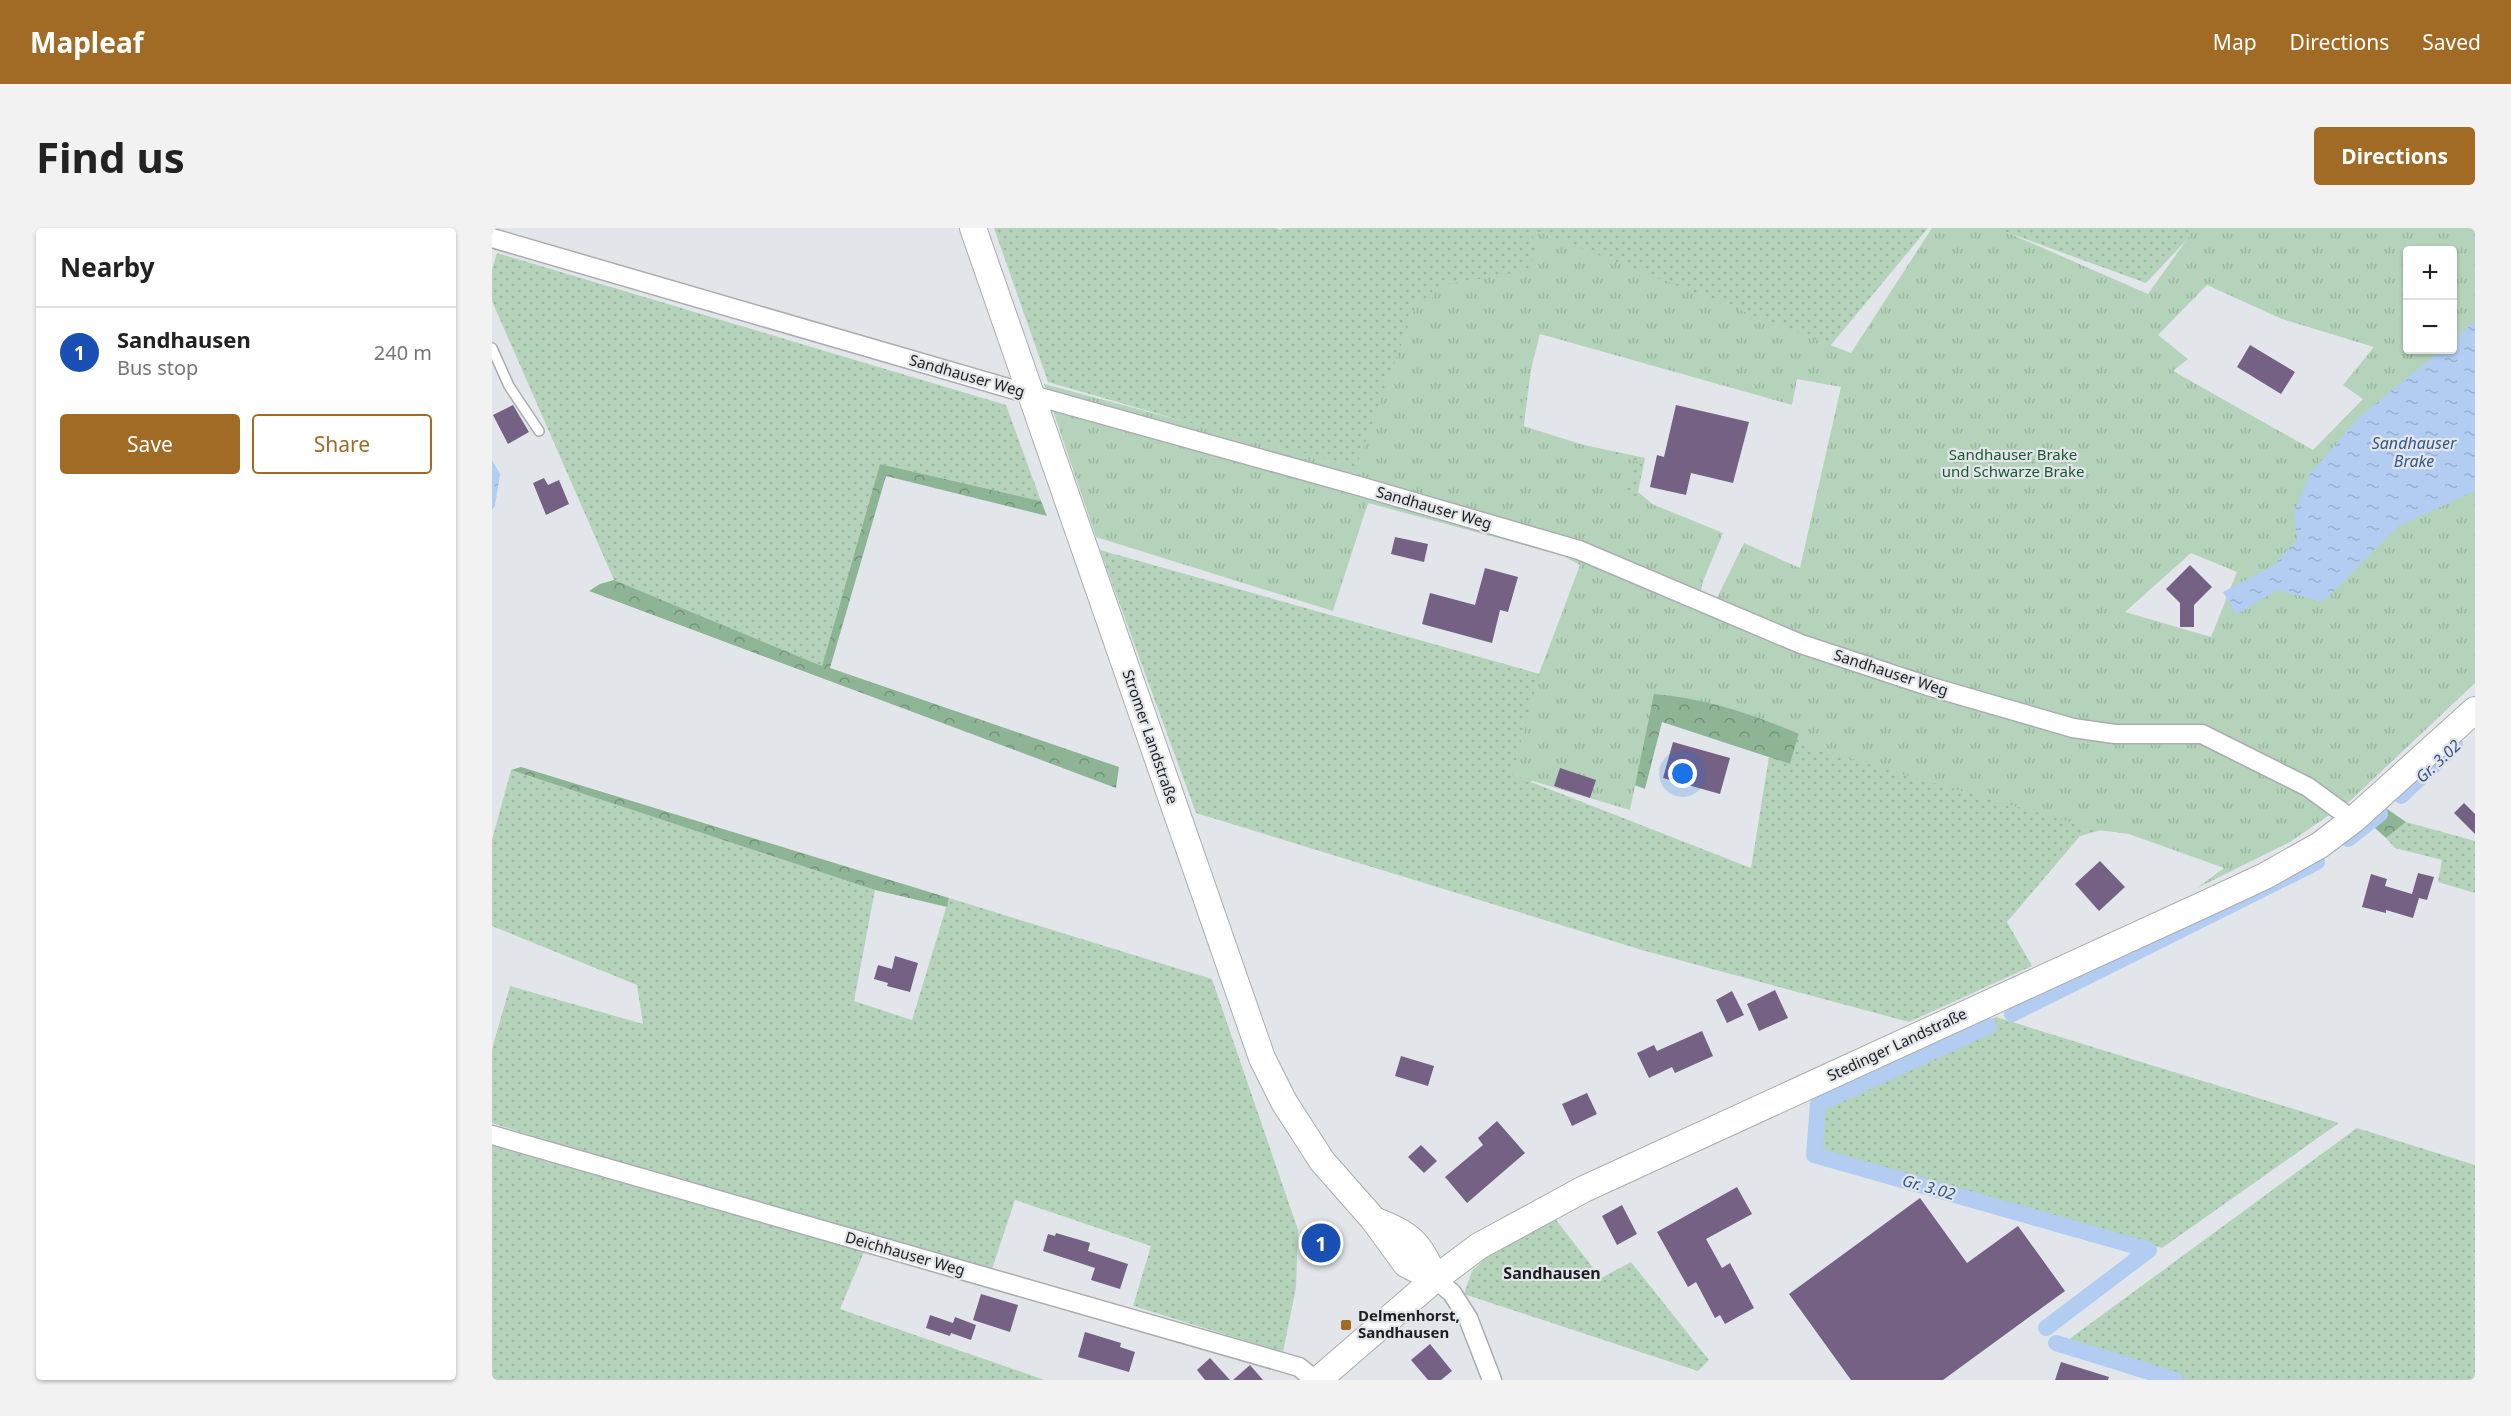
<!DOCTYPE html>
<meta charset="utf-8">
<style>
:root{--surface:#fff;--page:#f2f2f2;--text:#222;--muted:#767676;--line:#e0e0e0;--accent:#a16a25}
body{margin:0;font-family:"Noto Sans",sans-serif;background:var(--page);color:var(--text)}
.controls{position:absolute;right:18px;top:18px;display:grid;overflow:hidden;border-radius:6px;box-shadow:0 2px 4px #0004}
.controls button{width:54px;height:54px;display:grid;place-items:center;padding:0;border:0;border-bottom:2px solid var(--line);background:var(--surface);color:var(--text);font:30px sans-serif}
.you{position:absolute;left:1191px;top:546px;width:21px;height:21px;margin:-15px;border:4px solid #fff;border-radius:50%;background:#1a73e8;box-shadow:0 0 0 9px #1a73e833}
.badge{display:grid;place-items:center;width:39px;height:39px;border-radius:50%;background:var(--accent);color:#fff;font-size:20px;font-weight:700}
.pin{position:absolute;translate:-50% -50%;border:3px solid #fff;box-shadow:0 2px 6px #0006}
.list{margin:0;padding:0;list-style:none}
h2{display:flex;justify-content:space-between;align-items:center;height:78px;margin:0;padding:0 24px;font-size:26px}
h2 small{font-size:20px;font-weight:400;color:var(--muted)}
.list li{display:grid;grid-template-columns:39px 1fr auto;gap:18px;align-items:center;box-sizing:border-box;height:90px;padding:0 24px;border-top:2px solid var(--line)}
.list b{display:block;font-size:22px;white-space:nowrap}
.list p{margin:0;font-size:20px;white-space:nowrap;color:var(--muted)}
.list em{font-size:20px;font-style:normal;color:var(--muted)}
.actions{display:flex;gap:12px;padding:18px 24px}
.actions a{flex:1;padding:14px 0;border:2px solid var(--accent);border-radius:6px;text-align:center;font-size:21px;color:var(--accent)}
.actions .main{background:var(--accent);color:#fff}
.map{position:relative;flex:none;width:1983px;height:1152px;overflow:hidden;border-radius:6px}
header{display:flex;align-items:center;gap:36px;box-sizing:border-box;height:84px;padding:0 30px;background:var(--accent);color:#fff}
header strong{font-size:28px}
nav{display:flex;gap:33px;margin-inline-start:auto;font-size:21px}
.intro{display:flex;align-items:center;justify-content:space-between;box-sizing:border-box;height:144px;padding:0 36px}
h1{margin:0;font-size:42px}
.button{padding:15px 27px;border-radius:6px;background:var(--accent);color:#fff;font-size:21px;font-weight:700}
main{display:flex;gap:36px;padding:0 36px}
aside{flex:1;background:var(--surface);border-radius:6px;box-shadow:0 2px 4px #0004}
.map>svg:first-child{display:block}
.grass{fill:url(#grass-dots)}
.forest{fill:url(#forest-crowns)}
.park{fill:url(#park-tufts);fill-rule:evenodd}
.water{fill:url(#water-ripples)}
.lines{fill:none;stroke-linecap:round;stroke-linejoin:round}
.canal{stroke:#b2cdf1;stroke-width:16}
.building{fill:#756184}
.lane-casing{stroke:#a9adb0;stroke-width:12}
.street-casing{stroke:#a9adb0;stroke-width:21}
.secondary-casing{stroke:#a9adb0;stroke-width:28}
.lane{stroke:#fff;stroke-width:9}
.street{stroke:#fff;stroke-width:18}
.secondary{stroke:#fff;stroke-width:26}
.poi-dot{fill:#a16a25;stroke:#e2e6ea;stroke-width:2}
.labels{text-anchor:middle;stroke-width:4.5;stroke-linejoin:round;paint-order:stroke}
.street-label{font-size:15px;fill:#1d1e20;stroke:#e2e6ea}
.park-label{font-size:15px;fill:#1d5730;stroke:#e2e6ea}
.poi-label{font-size:15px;font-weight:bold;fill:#1d1e20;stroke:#e2e6ea;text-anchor:start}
.water-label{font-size:16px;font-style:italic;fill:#345787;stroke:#e2e6ea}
.neighbourhood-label{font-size:16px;font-weight:bold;fill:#1d1e20;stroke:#e2e6ea}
</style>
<header>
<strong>Mapleaf</strong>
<nav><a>Map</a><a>Directions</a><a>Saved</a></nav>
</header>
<div class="intro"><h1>Find us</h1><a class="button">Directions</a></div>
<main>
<aside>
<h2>Nearby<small></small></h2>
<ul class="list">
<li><span class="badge" style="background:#1a4fb4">1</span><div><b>Sandhausen</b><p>Bus stop</p></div><em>240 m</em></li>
</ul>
<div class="actions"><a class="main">Save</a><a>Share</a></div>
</aside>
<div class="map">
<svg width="1983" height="1152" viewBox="0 0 1983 1152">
<defs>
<pattern id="grass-dots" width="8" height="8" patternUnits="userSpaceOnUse" patternTransform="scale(1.5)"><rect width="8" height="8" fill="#b4d3ba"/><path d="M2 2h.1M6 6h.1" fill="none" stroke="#9ab5a0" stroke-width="1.8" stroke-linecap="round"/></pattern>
<pattern id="forest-crowns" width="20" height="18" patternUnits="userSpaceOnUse" patternTransform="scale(1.5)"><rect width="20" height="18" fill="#8eb496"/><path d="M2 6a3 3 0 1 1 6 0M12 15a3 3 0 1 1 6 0" fill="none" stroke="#73927a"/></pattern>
<pattern id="park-tufts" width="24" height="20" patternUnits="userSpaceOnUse" patternTransform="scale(1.5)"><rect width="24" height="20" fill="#b4d3ba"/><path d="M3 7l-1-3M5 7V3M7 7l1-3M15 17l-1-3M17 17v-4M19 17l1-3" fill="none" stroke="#9ab5a0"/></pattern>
<pattern id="water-ripples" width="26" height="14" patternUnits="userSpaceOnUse" patternTransform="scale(1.5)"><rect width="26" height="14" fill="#b2cdf1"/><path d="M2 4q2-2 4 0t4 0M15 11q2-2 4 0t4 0" fill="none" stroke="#99b0ce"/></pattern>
</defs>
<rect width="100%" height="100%" fill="#e2e6ea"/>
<!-- grass -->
<g class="grass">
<path d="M502 0H784L789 2 790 0H1436L1329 129 1045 94 1031 204 1153 230 1146 264 1188 299 1220 316 1208 366 1086 307 556 154Z"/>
<path d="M1503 0H1706L1654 55Z"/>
<path d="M5 25 514 177 549 273 388 236 330 438 122 352 0 73V42Z"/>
<path d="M608 322 1062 450 1039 554 1259 640 1277 529 1298 536 1323 451 1630 596 1588 608 1515 694 1540 738 1417 794 1150 722 704 585Z"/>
<path d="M19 542 383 662 362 773 420 792 457 670 720 751 806 1002 804 1059 791 1124 641 1078 659 1018 523 972 498 1047 376 1014 0 895V821L18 758 151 796 145 757 0 698V612Z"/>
<path d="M1914 594 1983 613V665L1946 654 1950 632 1903 620 1894 610Z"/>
<path d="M1504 789 1847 895 1670 1020 1328 924 1332 870Z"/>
<path d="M1865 900 1983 937V1152H1664L1565 1120Z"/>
<path d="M0 918 372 1024 348 1081 553 1152H0Z"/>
<path d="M1061 988 1109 1050 1139 1034 1217 1132 1206 1143 972 1066 980 1043 999 1025Z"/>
</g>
<!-- forest -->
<g class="forest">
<path d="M388 236 549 273 555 288 394 248 338 440 627 539 624 560 97 363 108 356 122 352 330 438Z"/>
<path d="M1062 450 1323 451 1298 536 1170 494 1153 561 1047 521Z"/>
<path d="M29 539 457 670 455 679 383 662 19 542Z"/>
<path d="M1888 576 1914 594 1894 610 1873 591Z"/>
</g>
<!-- park -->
<path class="park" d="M1037 0 1359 125 1440 0H1505L1656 66 1703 0H1983V455L1859 572 1798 614 1705 660 1732 640 1637 606 1606 602 1313 518 1308 514 1310 507C1262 487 1214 470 1162 466L1138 582 1020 547 1048 443 1088 337 1069 327 876 275 841 383 604 309 552 156 864 239 926 71H940L945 58 1035 43 1046 21ZM1916 22H1960V122H1916ZM1715 57 1790 91 1882 119 1851 157 1871 171 1821 222 1681 143 1696 131 1666 107ZM1048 106 1300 177 1305 151 1349 159 1308 340 1252 315 1224 372 1207 363 1231 305 1133 265 1146 234 1025 196ZM1699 325 1745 344 1719 409 1633 384Z"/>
<!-- water -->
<g class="water">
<path d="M1983 93V263L1906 298 1831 374 1785 362 1744 387 1731 364 1780 338 1805 312 1802 284 1818 246 1866 190 1949 122H1960L1961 112Z"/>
<path d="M0 232 8 246 3 278 0 282Z"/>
</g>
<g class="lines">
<!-- canal -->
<g class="canal">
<path d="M1909 568 1963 517"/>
<path d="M1856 611 1888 586"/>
<path d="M1520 786 1825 634"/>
<path d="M1497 798 1326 876 1322 927 1657 1022 1554 1100"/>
<path d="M1564 1115 1683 1152"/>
</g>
</g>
<!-- building -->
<g class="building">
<path d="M1758 117 1803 144 1789 166 1745 139Z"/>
<path d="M21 177 37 204 16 216 1 187Z"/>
<path d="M1184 177 1257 194 1241 255 1199 245 1194 267 1158 259 1165 227 1172 229Z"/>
<path d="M52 250 56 257 67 252 77 276 54 287 41 255Z"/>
<path d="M903 309 936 316 932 334 899 326Z"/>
<path d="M1698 337 1720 359 1702 377V399H1688V375L1674 361Z"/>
<path d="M993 340 1026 349 1016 384 1008 382 1000 415 930 396 938 365 983 377Z"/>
<path d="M1181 514 1238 530 1228 566 1171 550Z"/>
<path d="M1068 540 1104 552 1098 570 1062 558Z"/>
<path d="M1972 575 1983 586V606L1962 585Z"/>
<path d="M1608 633 1633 659 1607 683 1583 656Z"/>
<path d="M1926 645 1942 649 1935 672 1927 670 1921 690 1894 682V685L1870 679 1879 646 1895 651 1893 658 1920 666Z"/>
<path d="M403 728 426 735 418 764 395 758 396 755 382 751 386 737 400 741Z"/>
<path d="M1283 762 1296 790 1267 803 1255 776Z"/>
<path d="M1240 763 1252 787 1235 795 1224 772Z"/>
<path d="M1210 803 1221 828 1183 845 1180 839 1157 850 1145 825 1162 817 1165 823Z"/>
<path d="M909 828 942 838 936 858 903 848Z"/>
<path d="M1095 865 1105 886 1080 898 1070 876Z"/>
<path d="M1005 893 1033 925 975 975 953 949 991 917 986 910Z"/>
<path d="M929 917 945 933 932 945 916 929Z"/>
<path d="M1245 959 1260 986 1214 1011 1230 1040 1238 1035 1262 1080 1233 1096 1228 1087 1223 1090 1204 1054 1196 1059 1165 1004Z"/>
<path d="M1428 970 1475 1035 1526 998 1573 1063 1451 1152H1359L1297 1066Z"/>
<path d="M1130 977 1145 1006 1125 1017 1110 988Z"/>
<path d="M564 1005 598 1015 596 1023 636 1036 628 1061 599 1052 603 1040 551 1023 556 1006 563 1008Z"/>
<path d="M489 1066 526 1077 518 1104 481 1092Z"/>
<path d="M438 1087 461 1095 463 1089 484 1097 479 1112 459 1105 458 1108 434 1100Z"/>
<path d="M593 1104 629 1115 628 1119 643 1124 637 1144 586 1129Z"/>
<path d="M938 1116 960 1143 949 1152H936L919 1132Z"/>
<path d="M718 1130 738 1152H713L705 1142Z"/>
<path d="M1569 1134 1617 1149 1616 1152H1563Z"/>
<path d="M758 1137 771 1152H741Z"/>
</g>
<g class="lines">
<defs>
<path id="lane" d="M0 120 17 158 47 203"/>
<g id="street">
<path d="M0 10 540 167 867 258 1087 322 1309 416 1436 458 1581 500 1623 506H1710L1816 559 1861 592"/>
<path d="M0 907 807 1139 823 1152"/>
<path d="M943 1051 960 1065 976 1090 1000 1152"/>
</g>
<g id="secondary">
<path d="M481 0 770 830 792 874 830 933 882 992 914 1036 943 1051"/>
<path d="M882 992C920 1007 927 1014 943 1051"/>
<path d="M826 1152 943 1051 987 1018 1092 961 1713 676 1773 648 1828 617 1861 592 1983 482"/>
</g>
</defs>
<!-- lane casing -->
<use href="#lane" class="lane-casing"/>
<!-- street casing -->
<use href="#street" class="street-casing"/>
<!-- secondary casing -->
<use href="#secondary" class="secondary-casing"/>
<!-- lane -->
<use href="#lane" class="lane"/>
<!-- street -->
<use href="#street" class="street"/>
<!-- secondary -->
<use href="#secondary" class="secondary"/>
</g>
<!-- markers -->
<rect class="poi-dot" x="848" y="1091" width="12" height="12" rx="3"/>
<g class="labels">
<!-- street labels -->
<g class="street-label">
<text transform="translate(475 148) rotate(16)" y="5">Sandhauser Weg</text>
<text transform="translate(942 280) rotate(16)" y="5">Sandhauser Weg</text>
<text transform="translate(1399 445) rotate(18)" y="5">Sandhauser Weg</text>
<text transform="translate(658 509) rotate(71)" y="5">Stromer Landstraße</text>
<text transform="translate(1405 817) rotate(-25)" y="5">Stedinger Landstraße</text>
<text transform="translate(413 1026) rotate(16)" y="5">Deichhauser Weg</text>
</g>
<!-- park labels -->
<g class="park-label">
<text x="1521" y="232">Sandhauser Brake<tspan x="1521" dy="17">und Schwarze Brake</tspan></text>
</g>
<!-- poi labels -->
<g class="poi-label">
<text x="866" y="1093">Delmenhorst,<tspan x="866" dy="17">Sandhausen</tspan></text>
</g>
<!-- water labels -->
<g class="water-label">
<text x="1922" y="221">Sandhauser<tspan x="1922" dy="18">Brake</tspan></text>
<text transform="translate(1946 533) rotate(-43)" y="6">Gr. 3.02</text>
<text transform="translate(1437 959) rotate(16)" y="6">Gr. 3.02</text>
</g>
<!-- neighbourhood labels -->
<g class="neighbourhood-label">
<text x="1060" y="1051">Sandhausen</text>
</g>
</g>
</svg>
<div class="controls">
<button>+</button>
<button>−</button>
</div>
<div class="you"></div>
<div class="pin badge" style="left:829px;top:1015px;background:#1a4fb4">1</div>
</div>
</main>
